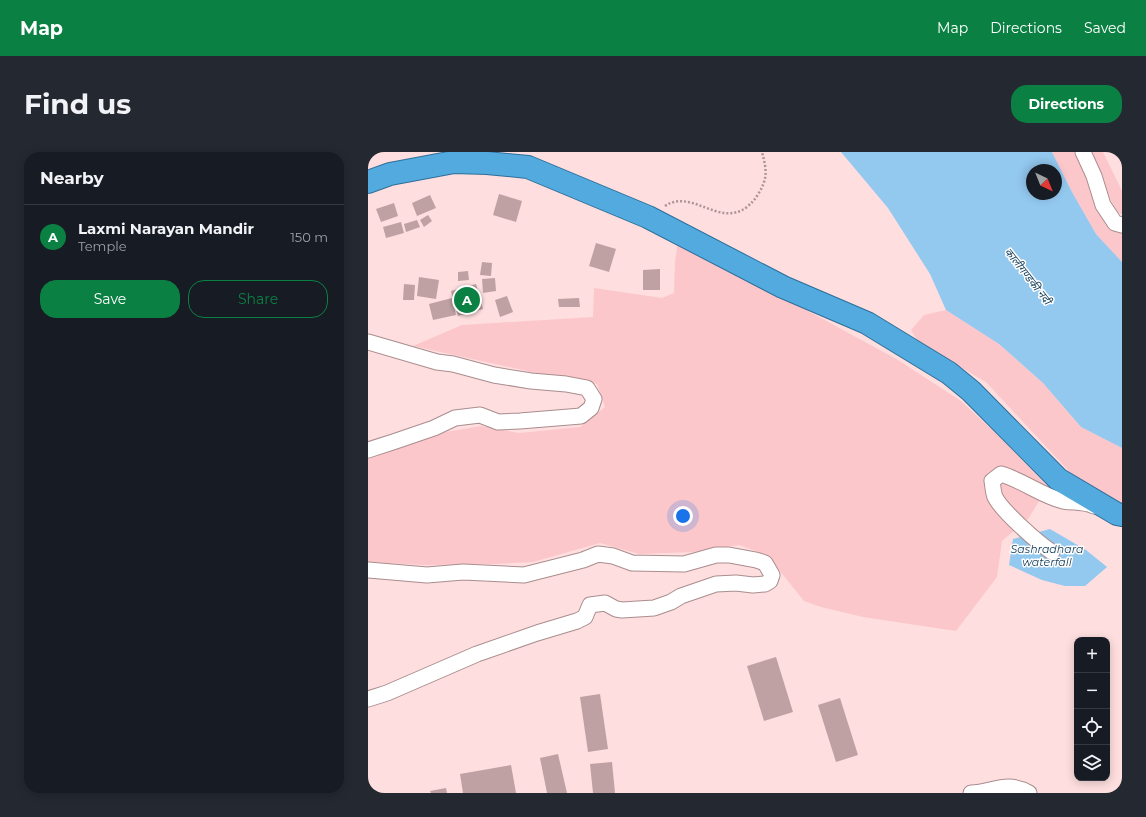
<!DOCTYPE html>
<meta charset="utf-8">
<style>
:root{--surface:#171b24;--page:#242831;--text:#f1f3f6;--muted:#9ea1a6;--line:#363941;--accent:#0b8043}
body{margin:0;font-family:Montserrat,"Noto Sans Devanagari",sans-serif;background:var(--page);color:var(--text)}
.controls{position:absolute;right:12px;bottom:12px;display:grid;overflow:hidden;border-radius:8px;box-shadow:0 2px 10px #0003}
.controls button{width:36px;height:36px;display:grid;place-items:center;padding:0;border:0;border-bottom:1px solid var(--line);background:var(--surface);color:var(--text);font:20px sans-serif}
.compass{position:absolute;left:658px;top:12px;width:36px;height:36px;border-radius:50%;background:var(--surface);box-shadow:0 2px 10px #0003;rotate:137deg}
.you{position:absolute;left:315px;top:364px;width:14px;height:14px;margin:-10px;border:3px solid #fff;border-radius:50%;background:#1a73e8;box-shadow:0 0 0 6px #1a73e833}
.badge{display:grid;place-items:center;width:26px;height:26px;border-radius:50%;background:var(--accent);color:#fff;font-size:13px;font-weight:700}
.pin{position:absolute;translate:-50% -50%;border:2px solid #fff;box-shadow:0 1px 4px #0006}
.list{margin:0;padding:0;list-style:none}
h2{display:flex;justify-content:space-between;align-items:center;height:52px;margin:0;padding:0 16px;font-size:17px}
h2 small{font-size:13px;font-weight:400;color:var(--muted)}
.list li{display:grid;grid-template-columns:26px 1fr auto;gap:12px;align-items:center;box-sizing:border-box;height:64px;padding:0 16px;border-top:1px solid var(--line)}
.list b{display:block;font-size:15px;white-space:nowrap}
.list p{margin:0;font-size:13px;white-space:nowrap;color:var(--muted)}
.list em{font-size:13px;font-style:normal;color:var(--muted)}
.actions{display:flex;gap:8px;padding:12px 16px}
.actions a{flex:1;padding:9px 0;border:1px solid var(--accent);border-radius:16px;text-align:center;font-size:14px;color:var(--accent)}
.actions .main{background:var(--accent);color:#fff}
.icon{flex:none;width:22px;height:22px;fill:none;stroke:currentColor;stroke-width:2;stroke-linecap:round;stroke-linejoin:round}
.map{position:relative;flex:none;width:754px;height:641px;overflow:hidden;border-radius:16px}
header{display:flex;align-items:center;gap:24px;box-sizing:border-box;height:56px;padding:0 20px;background:var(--accent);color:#fff}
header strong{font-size:19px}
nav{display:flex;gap:22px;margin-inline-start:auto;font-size:14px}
.intro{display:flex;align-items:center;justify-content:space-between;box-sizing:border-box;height:96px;padding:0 24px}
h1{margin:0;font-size:28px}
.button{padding:10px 18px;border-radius:16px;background:var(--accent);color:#fff;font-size:14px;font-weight:700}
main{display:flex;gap:24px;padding:0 24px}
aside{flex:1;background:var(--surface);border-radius:16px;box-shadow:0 2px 10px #0003}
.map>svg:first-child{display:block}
.green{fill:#fcc7cb}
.water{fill:#93c8ef;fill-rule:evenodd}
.building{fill:#c0a1a3}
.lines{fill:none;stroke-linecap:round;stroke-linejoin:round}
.minor-casing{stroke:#aa8d8e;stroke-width:17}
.trunk-casing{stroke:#2d6f99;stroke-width:24}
.path{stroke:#ad9596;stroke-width:2.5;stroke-dasharray:2 2;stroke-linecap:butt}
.minor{stroke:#fff;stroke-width:15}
.trunk{stroke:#53aade;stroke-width:22}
.labels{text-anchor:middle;stroke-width:3;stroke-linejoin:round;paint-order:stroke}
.water-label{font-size:11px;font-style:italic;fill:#18415c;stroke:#fff}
</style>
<header>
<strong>Map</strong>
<nav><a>Map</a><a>Directions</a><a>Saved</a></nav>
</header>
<div class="intro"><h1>Find us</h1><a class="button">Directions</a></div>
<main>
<aside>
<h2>Nearby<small></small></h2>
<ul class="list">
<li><span class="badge">A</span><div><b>Laxmi Narayan Mandir</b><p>Temple</p></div><em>150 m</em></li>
</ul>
<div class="actions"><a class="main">Save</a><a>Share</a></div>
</aside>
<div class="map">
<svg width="754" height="641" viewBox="0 0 754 641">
<rect width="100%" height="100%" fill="#fededf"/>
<!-- green -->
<g class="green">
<path d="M684 0H711L754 80V110L728 82 704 40Z"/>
<path d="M722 0H735L754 39V62L748 60Z"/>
<path d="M310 88 530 208 593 249 636 289 680 335 660 367 634 389 629 425 588 479 495 465 453 455 436 449 399 403 371 393 327 400 271 402 232 391 165 410 125 412 56 413 0 410V304L72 281 113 274 151 281 212 275 237 255 229 232 168 221 45 194 94 173 225 165 226 136 294 146 306 141 307 110Z"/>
<path d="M578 158 631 192 675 231 713 275 754 296V352L709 328 618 230 551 191 543 178 556 163Z"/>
</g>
<!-- water -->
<g class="water">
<path d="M473 0H684L704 40 728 82 754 110V296L713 275 675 231 631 192 578 158 562 122 520 56ZM664 18H688V42H664Z"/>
<path d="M682 377 718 398 739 415 717 434H697L674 428 641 413 645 387Z"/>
</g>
<!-- building -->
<g class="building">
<path d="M131 42 154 49 148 70 125 63Z"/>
<path d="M62 43 68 56 49 64 44 51Z"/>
<path d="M26 51 30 64 13 70 8 57Z"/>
<path d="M60 63 64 69 56 75 52 68Z"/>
<path d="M49 68 52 75 38 80 36 72Z"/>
<path d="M33 70 36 81 18 86 15 75Z"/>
<path d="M228 91 248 97 241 120 221 114Z"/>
<path d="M114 110 124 111 123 124 112 123Z"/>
<path d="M292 117V138H275V118Z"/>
<path d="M100 119 101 128 90 129V120Z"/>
<path d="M51 125 71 128 68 147 49 144Z"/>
<path d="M127 126 128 139 115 141 114 127Z"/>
<path d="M36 132 47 133 46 148H35Z"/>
<path d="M108 132 115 157 90 164 83 139Z"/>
<path d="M139 144 145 160 132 165 127 148Z"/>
<path d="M84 146 88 163 65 168 61 152Z"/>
<path d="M211 146 212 155H191L190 147Z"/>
<path d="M408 505 425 560 396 569 379 514Z"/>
<path d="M232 542 240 597 220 600 212 545Z"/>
<path d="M472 546 490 603 468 610 450 553Z"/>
<path d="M190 602 199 641H179L172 606Z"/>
<path d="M244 610 247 641H225L222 612Z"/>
<path d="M143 613 148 641H95L92 622Z"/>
<path d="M78 636 79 641H63L62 639Z"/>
</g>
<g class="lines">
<defs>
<g id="minor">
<path d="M715 0 726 24 735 53 747 71 754 73"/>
<path d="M0 190 69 210 85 212 126 223 163 229 198 232 219 236 226 247 223 256 213 264 152 269 130 270 112 263 87 266 66 276 25 290 0 298"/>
<path d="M684 400C670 391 634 359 627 345 625 340 625 334 624 329L633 322C654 328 674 344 695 349 707 351 714 349 726 354"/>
<path d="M0 418 59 423 95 420 156 423 215 408 230 402 245 404 264 411 316 412 348 403H361L388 408 397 411 404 423 402 429 397 432 385 433 368 431 348 432 313 444 303 450 286 456 254 458 248 457 237 451 222 453 217 465 209 469 169 481 109 502 19 541 0 547"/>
<path d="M603 641C626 640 638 628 661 641"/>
</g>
<path id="trunk" d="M0 30 22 22 86 10 119 11 160 15 280 65 415 135 499 171 581 221 603 239 690 327 749 362 754 363"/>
</defs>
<!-- minor casing -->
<use href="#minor" class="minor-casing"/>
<!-- trunk casing -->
<use href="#trunk" class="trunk-casing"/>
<!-- path -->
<path class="path" d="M297 54C324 36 351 76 379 55 383 51 386 49 389 44 400 27 399 19 394 0"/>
<!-- minor -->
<use href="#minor" class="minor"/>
<!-- trunk -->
<use href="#trunk" class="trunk"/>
</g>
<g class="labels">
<!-- water labels -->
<g class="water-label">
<text transform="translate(660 124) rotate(52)" y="4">कालीगण्डकी नदी</text>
<text x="679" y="401">Sashradhara<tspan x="679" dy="13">waterfall</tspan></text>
</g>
</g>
</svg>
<div class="controls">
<button>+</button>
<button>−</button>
<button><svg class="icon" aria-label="locate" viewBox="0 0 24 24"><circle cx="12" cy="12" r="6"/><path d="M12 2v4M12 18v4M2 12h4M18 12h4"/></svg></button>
<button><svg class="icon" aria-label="layers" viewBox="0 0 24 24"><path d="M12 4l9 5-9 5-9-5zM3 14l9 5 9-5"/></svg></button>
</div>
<svg class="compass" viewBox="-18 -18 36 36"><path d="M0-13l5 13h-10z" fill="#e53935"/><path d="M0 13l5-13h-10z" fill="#9ea1a6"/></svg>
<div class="you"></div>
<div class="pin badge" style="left:99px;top:148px">A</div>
</div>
</main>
